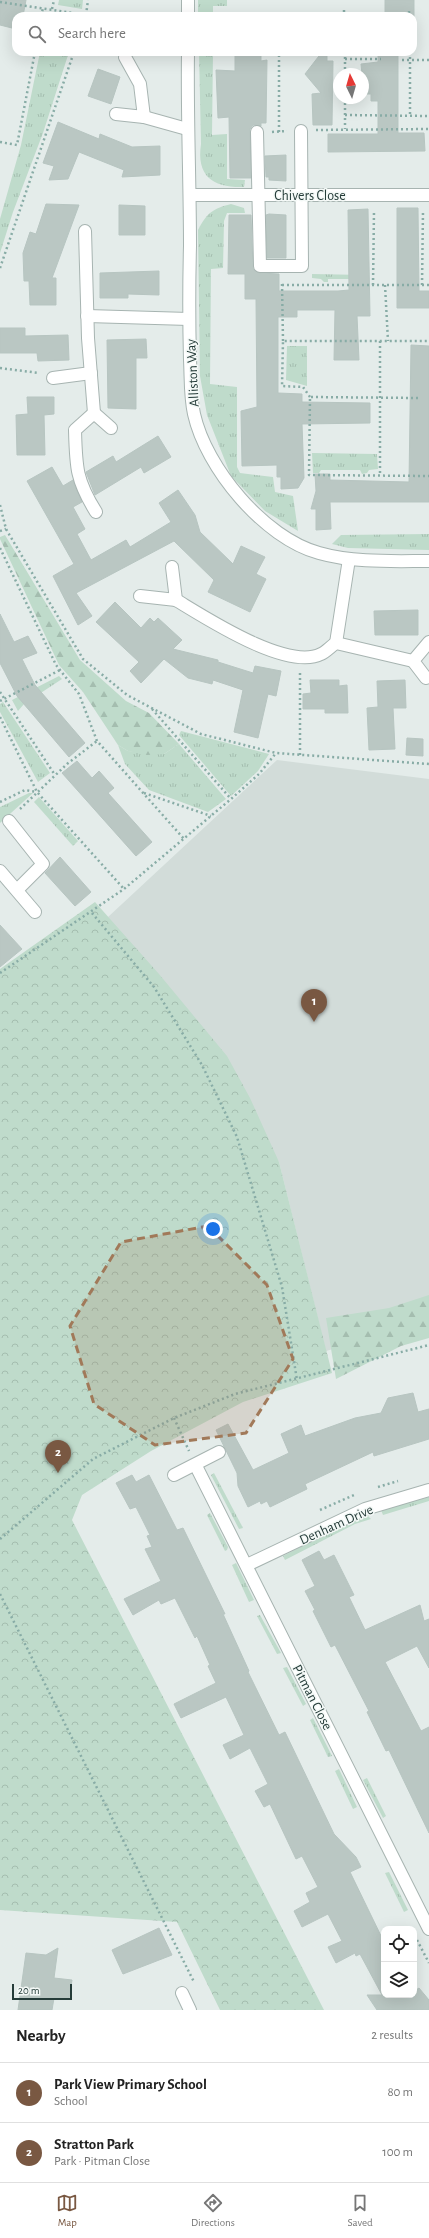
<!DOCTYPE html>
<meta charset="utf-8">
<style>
:root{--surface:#fff;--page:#f2f2f2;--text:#222;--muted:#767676;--line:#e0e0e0;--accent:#795842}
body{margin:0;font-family:"Alegreya Sans",sans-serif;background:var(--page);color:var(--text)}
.controls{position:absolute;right:12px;bottom:12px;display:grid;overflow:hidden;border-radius:8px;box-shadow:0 4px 16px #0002}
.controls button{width:36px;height:36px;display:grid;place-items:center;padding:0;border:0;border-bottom:1px solid var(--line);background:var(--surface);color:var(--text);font:20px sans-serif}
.compass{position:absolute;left:333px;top:68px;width:36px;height:36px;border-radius:50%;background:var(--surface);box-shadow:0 4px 16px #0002;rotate:355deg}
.scale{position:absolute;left:12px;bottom:10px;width:60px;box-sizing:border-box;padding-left:4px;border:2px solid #253c39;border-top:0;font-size:11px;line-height:14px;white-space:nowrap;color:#253c39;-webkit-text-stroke:3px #f4f9f7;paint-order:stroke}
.you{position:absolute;left:213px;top:1229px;width:14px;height:14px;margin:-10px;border:3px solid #fff;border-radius:50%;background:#1a73e8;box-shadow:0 0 0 6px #1a73e833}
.badge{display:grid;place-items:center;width:26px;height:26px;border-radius:50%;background:var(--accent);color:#fff;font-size:13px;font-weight:700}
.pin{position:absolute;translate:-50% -33px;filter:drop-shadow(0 1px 2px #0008)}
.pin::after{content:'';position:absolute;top:21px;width:14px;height:12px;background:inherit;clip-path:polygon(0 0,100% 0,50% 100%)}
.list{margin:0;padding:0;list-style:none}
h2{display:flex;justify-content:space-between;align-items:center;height:52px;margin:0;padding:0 16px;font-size:17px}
h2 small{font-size:13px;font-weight:400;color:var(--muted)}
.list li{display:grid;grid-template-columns:26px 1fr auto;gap:12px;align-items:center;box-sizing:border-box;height:60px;padding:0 16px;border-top:1px solid var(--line)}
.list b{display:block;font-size:15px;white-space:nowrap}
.list p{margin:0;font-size:13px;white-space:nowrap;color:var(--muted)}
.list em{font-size:13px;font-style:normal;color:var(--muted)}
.icon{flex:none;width:22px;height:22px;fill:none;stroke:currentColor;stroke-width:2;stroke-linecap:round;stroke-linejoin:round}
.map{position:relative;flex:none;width:429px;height:2010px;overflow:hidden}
.search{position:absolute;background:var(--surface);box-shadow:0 4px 16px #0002;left:12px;right:12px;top:12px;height:44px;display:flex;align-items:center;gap:10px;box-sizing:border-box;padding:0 14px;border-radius:12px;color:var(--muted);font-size:15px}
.sheet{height:172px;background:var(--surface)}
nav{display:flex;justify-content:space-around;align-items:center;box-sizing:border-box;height:56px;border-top:1px solid var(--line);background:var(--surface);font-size:11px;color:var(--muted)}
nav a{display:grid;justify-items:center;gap:2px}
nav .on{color:var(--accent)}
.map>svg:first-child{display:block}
.built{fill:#d2dcd9}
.grass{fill:url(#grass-tufts)}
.forest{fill:url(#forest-firs)}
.park{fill:url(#park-crowns)}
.building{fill:#bac7c3;stroke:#b7c5c1}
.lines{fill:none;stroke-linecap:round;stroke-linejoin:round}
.minor-casing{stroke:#a7b4b1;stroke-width:14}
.path{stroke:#88aca6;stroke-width:2.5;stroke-dasharray:2 3;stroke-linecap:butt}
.minor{stroke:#fff;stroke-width:12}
.marked{fill:#a17959;fill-opacity:0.2;stroke:#a17959;stroke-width:3;stroke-dasharray:8 5;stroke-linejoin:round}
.labels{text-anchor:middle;stroke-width:3;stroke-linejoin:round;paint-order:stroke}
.street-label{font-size:14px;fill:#253c39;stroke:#f4f9f7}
</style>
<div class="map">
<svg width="429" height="2010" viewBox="0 0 429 2010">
<defs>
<pattern id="grass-tufts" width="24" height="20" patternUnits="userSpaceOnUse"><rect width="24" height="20" fill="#bfdbcb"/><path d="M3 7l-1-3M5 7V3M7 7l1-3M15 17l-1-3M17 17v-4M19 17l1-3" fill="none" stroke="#a4bdaf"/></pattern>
<pattern id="forest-firs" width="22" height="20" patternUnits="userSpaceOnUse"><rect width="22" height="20" fill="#bfdbcb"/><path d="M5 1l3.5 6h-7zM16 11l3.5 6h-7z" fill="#a4bdaf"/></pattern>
<pattern id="park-crowns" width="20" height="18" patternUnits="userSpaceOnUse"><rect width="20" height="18" fill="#bfdbcb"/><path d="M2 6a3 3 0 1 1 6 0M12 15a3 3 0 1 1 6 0" fill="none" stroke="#a4bdaf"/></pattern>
</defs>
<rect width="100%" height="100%" fill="#e4ecea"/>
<!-- built -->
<path class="built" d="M277 760 429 779V1323L326 1351 279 1162 108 917Z"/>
<!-- grass -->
<g class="grass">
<path d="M59 0H83L82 9 58 5Z"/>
<path d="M198 0H227V6H213V16H198Z"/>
<path d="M40 52H69L43 133 13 212 0 253V219L21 145Z"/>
<path d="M199 52H213L212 135 227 134V179L245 180 244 187C214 188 196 177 201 144Z"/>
<path d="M231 204 244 208 245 213H227L224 221 223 268 211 269 210 384 237 387V467L240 473 273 477 275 492 293 496 298 531 265 511 231 476 207 415 200 376 198 230C207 213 212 209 231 204Z"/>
<path d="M312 274 365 275V279H328V282H324L321 279 312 278Z"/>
<path d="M287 346H307V386L286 380Z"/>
<path d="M312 453 377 454 378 469 369 470 367 473 362 474 360 470H321L319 473H313Z"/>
<path d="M429 534V550L348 548 332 544 341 535Z"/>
<path d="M59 676 62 679 24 704 18 711 12 700Z"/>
<path d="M3 702 50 773 38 782 0 712V704Z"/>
<path d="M181 731 269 754 258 771 231 796 179 735Z"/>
<path d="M179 744 226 799 208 812 149 790 125 764 118 745 128 751 164 754Z"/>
<path d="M29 793H33L0 823V807Z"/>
<path d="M39 797 78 841 73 846 34 802Z"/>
<path d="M214 1473 243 1528 239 1529 211 1475Z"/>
<path d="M429 1497V1501L383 1515 381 1510Z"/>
<path d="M210 1513 228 1547 227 1550 225 1551 207 1515Z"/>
<path d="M368 1516 371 1519 355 1524 285 1560 283 1556 354 1520Z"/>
<path d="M236 1563 254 1600 249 1602 232 1565Z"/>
<path d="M260 1615 281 1653 277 1654 257 1616Z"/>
<path d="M287 1667 306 1704 303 1706 283 1668Z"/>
<path d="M313 1718 332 1756 328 1757 310 1720Z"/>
<path d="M339 1769 357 1807 353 1809 335 1771Z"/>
<path d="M367 1778 386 1816 383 1818 363 1780Z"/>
<path d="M389 1872 408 1910 404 1912 385 1873Z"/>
</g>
<!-- forest -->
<g class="forest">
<path d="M5 535 80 660 126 701 149 713 179 744 164 754 147 755 128 751 118 745 83 692 59 665 0 539V537Z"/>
<path d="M429 1295V1338L401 1346 336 1379 326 1318 389 1308Z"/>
</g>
<!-- park -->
<path class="park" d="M95 902 159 974 227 1056 250 1098 279 1162 332 1373 243 1402 151 1451 82 1495 72 1520 324 2010H220L177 1922 0 1910V969Z"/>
<!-- building -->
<g class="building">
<path d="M0 0H26L23 16H16V29L0 25Z"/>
<rect x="385" y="0" width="29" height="16"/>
<path d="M235 52H261V61L267 60 266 123H261V126L253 125 250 129 251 178H230L229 117 218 118 216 70 235 71Z"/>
<path d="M322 52H327V61H333L332 125H313L312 94 321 93 305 74Z"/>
<path d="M378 52H398V133H424L425 151 328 152V134H378V101H371V94H364L361 64 378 62Z"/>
<path d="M98 69 120 77 111 104 88 96Z"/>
<path d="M58 122 99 139 100 134 132 147 160 146V175L122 177 124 170 79 152 68 179 49 180 54 166 43 163Z"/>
<path d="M286 155V181L269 180V177H266L265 156Z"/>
<path d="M46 204 79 205 52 278H56V305H30L29 281H24L23 253 30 232 36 234Z"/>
<path d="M119 205 145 206V235H119Z"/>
<path d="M397 208H418L419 291H429V308H397Z"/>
<path d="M368 209 370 316H357L359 360H334L335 310H297V317H278V393L302 394V402L370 403V423L302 424 304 478 298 488 281 489V477H277V465L242 466 241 411 257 407 256 299H245V274H228L229 215H251L253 269 260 273 279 274V291H338L349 290 348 210Z"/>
<path d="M269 214 286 215V258H267L266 215Z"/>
<path d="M159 271V295L128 294V298H100V273Z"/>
<path d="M0 328H25V336L68 335 69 360 38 361 37 353H0Z"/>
<path d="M146 339 147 358H136V409L108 408 107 340Z"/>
<path d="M411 345 429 346V502H330L331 529 316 530V509H311L316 491 315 474H330V480L409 482Z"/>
<path d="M27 397H54V414L44 415 45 455H17L16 415 28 414Z"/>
<path d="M158 436 171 457 144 473 141 467 95 495 86 472 113 456 116 462Z"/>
<path d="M52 467 63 486 73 480 82 502 73 507 85 529 77 534 91 560 126 540 130 547 171 522 159 503 178 490 195 515 200 532 233 564 241 546 265 557 256 574 266 579 250 612 208 592 214 580 174 541 76 593 92 616 78 625 53 576 74 564 27 481Z"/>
<path d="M115 602 141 628 150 618 154 622 158 618 182 640 173 649 218 660V662L253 673 255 666 281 671 276 696 268 694 258 738 234 732 243 690 213 680 212 684 188 678 164 659 141 683 130 671 139 662 96 622Z"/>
<path d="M418 610V635H375L374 611Z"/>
<path d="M0 614 14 642 28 636 37 653 22 659 35 685 85 743 69 757 17 696 0 663Z"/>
<path d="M310 680H339V686L347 685 348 713H325V709H303V694L311 693Z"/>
<path d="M405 680 406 708H393L395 749 369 750 367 708 378 707 377 681Z"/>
<path d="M407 738 423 739V756L406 755Z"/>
<path d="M77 761 92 778 99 771 114 788 108 793 152 842 136 856 62 773Z"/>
<path d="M60 857 91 892 75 906 45 873Z"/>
<path d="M0 925 22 949 0 967Z"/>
<path d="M413 1393 418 1412 429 1409V1439L374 1456 373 1452 305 1484 307 1489 270 1507 267 1501 261 1504 260 1501 248 1507 238 1486 237 1473 216 1430 228 1424 253 1470 289 1453 281 1434 301 1425 305 1436 355 1418 381 1413 388 1398Z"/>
<path d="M132 1475 136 1482 149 1475 177 1530 183 1528 225 1614H223L249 1671 248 1672 279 1735 285 1732 334 1834 356 1857 361 1867 350 1872 384 1942V1995H414V1989L416 1990 419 1988 429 2000V2010H377L367 1995H382L360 1954 356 1956 355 1953 336 1963 328 1947 342 1941 328 1914 302 1927 294 1911 310 1902 306 1893 318 1887 302 1856 296 1859 270 1804 264 1807 255 1791 268 1784 250 1748 230 1759 223 1745 244 1735 226 1697 181 1718 174 1704 216 1683 208 1666 210 1665 197 1636 195 1638 175 1598 161 1604 159 1600 133 1615 124 1599 161 1581 145 1549 152 1547 147 1536 150 1535 136 1507 130 1509 116 1483Z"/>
<path d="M319 1551 324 1560 334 1555 354 1595 349 1597 365 1630 420 1605 424 1621 429 1619V1668L417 1646 385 1662 421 1731 429 1727V1833L389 1750 386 1751 367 1712 369 1711 335 1645 331 1647 313 1611 315 1610 305 1591 315 1586 302 1560Z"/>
<path d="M159 1928 172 1955 123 1974 112 1950Z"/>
<path d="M58 1948 54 1978 72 1980 69 1999 54 1998 52 2010H18L26 1953 46 1955Z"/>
</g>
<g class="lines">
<defs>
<g id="minor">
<path d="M188 16V0"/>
<path d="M188 52C187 117 190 182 190 246 189 284 189 322 190 360 191 378 190 396 194 414 206 468 264 538 319 553 354 563 393 561 429 561"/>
<path d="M116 114 144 117 140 84 125 57"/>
<path d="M144 117 187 129"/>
<path d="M257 132 260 266H302L301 131"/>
<path d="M190 195H429"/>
<path d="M85 231 88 338 94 413"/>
<path d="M87 316 189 319"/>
<path d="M53 378 91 373"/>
<path d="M96 512C76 480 76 467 75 430L94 413 111 428"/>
<path d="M140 596 176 600 172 567"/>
<path d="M176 600C206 618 287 671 321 654 326 652 331 646 336 643L413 661"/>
<path d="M336 643 349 559"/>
<path d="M426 678 413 661 429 642"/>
<path d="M9 821 43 864 17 890"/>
<path d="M0 871 35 912"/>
<path d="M196 1466 429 1929"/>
<path d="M174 1475 219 1452"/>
<path d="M247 1565 365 1509 429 1490"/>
<path d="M182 1993 190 2010"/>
</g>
</defs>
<!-- minor casing -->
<use href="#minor" class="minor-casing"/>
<!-- path -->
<g class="path">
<path d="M0 2 86 15"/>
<path d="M52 9 54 0"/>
<path d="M344 10V16"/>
<path d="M409 11V16"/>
<path d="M86 15 88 0"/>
<path d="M41 16 43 8"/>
<path d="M279 16V11"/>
<path d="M345 52V74"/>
<path d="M410 52V116"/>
<path d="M345 59H381"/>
<path d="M402 60H429"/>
<path d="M345 98V129"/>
<path d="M345 115 429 116"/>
<path d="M316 130 429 129"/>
<path d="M272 132 287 131"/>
<path d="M279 132V52"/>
<path d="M0 142 17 145 35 52"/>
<path d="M0 268 74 52"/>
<path d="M282 284 283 341"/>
<path d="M282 285H429"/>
<path d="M373 285 374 211"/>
<path d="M385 285 388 341"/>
<path d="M422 285 423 211"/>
<path d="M380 341V476"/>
<path d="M0 368 39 373"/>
<path d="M310 397 303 387 282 386 283 341H429"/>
<path d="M418 398 310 397 309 475 429 476"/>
<path d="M0 505 6 529 83 659 127 695 201 734 276 753 429 764"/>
<path d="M0 531 6 529"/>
<path d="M0 548 56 665 79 694 97 741 184 839"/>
<path d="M0 692 55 775"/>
<path d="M0 701 60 670"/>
<path d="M152 709 231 799"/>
<path d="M0 717 37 792 124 889"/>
<path d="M300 755V671"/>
<path d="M144 793 211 816"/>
<path d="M0 802 25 790 37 792"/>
<path d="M20 809 67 764 97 741"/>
<path d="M92 913 154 987 202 1065 237 1137 282 1287 297 1380"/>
<path d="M0 973 124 889 231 799 259 774 276 753"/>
<path d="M174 1418 189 1451"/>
<path d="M378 1487 398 1481"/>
<path d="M320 1510 354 1495"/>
<path d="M0 1539 93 1459 174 1418 235 1394 429 1345"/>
<path d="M0 1594 194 1982"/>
<path d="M417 1940 429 1963"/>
</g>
<!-- minor -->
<use href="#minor" class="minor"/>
</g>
<!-- marked area -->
<path class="marked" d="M208 1226 267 1285 293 1359 246 1433 155 1445 94 1404 70 1326 121 1242Z"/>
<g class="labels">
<!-- street labels -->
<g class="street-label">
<text x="310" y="200">Chivers Close</text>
<text transform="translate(192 373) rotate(-93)" y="5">Alliston Way</text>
<text transform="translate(336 1524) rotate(-24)" y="5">Denham Drive</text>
<text transform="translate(313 1697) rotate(63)" y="5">Pitman Close</text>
</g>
</g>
</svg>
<div class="controls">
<button><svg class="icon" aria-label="locate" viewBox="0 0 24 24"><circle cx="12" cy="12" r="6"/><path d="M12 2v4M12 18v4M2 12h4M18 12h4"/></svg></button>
<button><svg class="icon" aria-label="layers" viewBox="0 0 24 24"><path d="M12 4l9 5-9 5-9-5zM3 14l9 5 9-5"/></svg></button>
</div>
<svg class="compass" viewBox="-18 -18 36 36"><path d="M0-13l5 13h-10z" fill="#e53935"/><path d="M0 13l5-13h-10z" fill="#767676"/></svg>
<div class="scale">20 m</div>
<div class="you"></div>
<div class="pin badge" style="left:314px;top:1022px">1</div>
<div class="pin badge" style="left:58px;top:1473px">2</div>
<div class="search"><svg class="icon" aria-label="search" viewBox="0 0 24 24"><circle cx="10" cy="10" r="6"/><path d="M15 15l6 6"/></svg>Search here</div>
</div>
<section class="sheet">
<h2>Nearby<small>2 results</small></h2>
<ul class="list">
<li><span class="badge">1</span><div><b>Park View Primary School</b><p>School</p></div><em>80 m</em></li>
<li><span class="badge">2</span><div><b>Stratton Park</b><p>Park · Pitman Close</p></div><em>100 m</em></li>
</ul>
</section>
<nav>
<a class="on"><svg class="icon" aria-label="map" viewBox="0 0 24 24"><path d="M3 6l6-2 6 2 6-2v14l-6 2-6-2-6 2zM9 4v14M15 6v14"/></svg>Map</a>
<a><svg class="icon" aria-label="directions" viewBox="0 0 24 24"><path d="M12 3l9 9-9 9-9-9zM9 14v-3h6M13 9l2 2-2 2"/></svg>Directions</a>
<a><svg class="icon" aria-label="saved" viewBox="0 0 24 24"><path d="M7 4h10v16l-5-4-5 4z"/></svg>Saved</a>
</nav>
